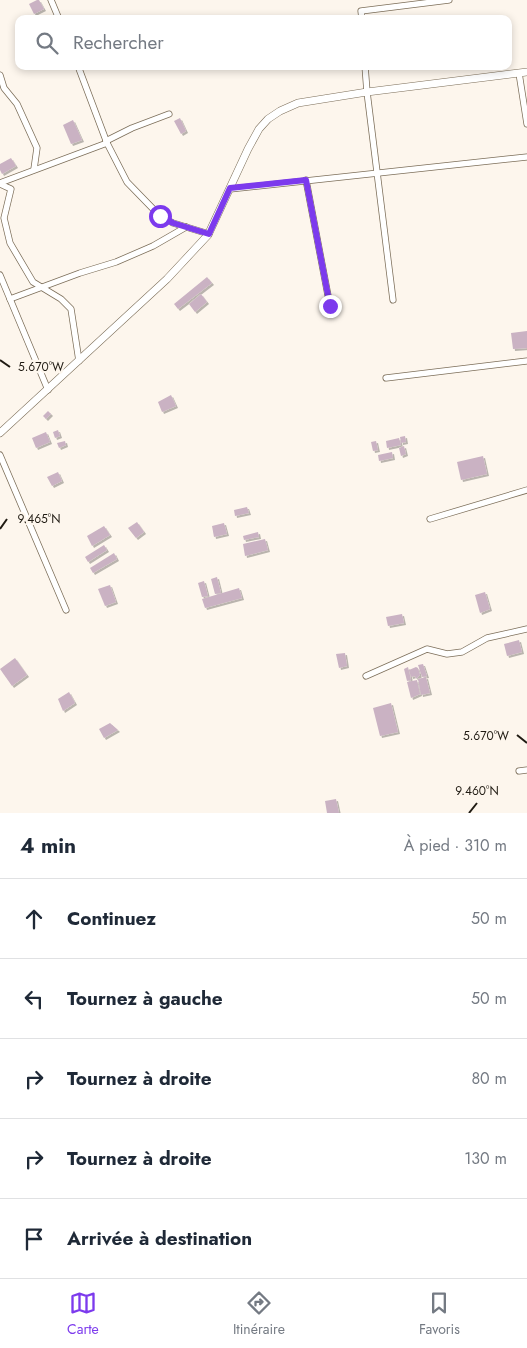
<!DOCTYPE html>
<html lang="fr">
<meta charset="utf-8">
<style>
:root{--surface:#fff;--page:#f2f2f3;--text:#1f2937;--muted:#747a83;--line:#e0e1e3;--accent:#7c3aed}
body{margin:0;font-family:Jost,sans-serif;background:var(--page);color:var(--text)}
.stop{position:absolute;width:15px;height:15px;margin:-11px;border:4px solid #7c3aed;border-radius:50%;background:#fff}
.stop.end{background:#7c3aed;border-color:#fff;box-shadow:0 1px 5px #0008}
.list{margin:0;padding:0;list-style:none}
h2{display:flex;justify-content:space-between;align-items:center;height:65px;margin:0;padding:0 20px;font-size:21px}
h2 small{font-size:16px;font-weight:400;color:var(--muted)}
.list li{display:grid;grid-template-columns:32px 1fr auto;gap:15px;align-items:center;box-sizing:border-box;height:80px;padding:0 20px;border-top:1px solid var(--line)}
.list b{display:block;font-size:19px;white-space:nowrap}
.list em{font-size:16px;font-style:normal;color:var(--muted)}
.icon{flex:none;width:28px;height:28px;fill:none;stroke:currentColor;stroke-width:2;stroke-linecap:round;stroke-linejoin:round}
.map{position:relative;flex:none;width:527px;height:813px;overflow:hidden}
.search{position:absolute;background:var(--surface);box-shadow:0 2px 8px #0003;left:15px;right:15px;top:15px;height:55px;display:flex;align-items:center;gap:12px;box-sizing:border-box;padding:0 18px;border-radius:10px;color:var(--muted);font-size:19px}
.sheet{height:465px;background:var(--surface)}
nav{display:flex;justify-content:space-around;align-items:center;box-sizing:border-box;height:70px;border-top:1px solid var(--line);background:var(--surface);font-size:14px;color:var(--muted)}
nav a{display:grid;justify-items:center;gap:2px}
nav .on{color:var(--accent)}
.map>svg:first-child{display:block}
.building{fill:#cab2c3;filter:url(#shadow)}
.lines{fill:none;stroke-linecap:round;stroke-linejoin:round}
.minor-casing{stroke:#7c6e59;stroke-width:7}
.tertiary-casing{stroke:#7c6e59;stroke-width:8}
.minor{stroke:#fff;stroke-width:5.5}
.tertiary{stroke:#fff;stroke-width:7}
.route{stroke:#7c3aed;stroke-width:6}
.ticks{fill:none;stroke:#201b13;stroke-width:2}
.ticks-label{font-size:12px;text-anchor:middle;fill:#201b13;stroke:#fdf6ed;stroke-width:4.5;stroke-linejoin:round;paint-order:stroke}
</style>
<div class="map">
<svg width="527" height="813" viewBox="0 0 527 813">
<defs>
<filter id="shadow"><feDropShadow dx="2" dy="2" stdDeviation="0" flood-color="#0004"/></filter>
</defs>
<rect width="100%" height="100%" fill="#fdf6ed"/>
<!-- building -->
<g class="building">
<path d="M37 0H39L44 9 34 14 29 4Z"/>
<path d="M180 118 186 131 181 134 174 121Z"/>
<path d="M73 120 82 140 71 144 63 125Z"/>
<path d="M11 158 16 166 2 174 0 170V164Z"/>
<path d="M207 277 212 283 178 309 174 304Z"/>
<path d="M201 294 207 302 195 312 189 304Z"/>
<path d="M527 331V348L513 349 511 333Z"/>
<path d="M171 395 176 406 162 412 158 402Z"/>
<path d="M48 411 51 414 46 419 43 416Z"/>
<path d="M58 430 60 436 55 438 53 432Z"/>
<path d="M46 432 50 442 36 448 32 438Z"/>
<path d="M405 436 406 442 401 443 400 437Z"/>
<path d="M399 438 401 445 387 448 386 441Z"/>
<path d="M65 441 66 445 59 448 57 443Z"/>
<path d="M376 441 378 450 373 451 371 442Z"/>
<path d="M404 446 406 454 401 456 399 448Z"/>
<path d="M392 452 393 458 379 461 378 455Z"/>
<path d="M483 456 487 474 461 480 457 462Z"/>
<path d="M58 472 62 481 52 486 47 477Z"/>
<path d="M247 507 249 513 235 516 234 510Z"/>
<path d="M137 522 144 532 136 538 128 528Z"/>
<path d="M224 523 227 534 214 537 212 526Z"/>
<path d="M104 526 110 535 92 546 87 536Z"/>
<path d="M258 532 259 537 244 540 243 536Z"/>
<path d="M265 539 268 550 245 556 243 544Z"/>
<path d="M104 545 107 550 88 562 85 557Z"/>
<path d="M114 553 117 559 93 573 90 568Z"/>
<path d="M217 577 221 593 215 594 211 579Z"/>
<path d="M204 581 208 596 202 597 198 583Z"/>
<path d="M110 585 116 602 105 606 98 589Z"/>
<path d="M239 588 242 598 205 608 202 599Z"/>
<path d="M485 592 490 609 480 613 475 595Z"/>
<path d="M402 614 404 623 388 626 386 617Z"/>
<path d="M519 640 522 652 507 656 504 644Z"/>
<path d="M345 653 347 666 339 668 336 654Z"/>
<path d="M15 658 27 675 12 686 0 669Z"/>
<path d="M423 664 427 676 422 677 418 665Z"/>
<path d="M408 667 411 680 407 681 404 669Z"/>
<path d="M416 667 418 668 420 675 416 679 415 676 411 677 409 670Z"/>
<path d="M426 677 430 693 421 695 418 679Z"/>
<path d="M417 680 420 694 411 698 407 682Z"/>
<path d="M69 692 75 703 63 711 58 699Z"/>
<path d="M391 703 398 732 380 736 373 708Z"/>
<path d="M110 723 118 730 104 738 99 729Z"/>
<path d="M336 799 339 813H327L325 801Z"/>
</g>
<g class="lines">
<defs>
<g id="minor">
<path d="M51 0 59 19"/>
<path d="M362 19 361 11 449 0"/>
<path d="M78 66 107 143 127 182 160 216 173 223 209 234"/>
<path d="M365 66 367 92 393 300"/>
<path d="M519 73 527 124"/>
<path d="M0 75 4 88 17 104 37 148 34 169"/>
<path d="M106 141 132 128 169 114"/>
<path d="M306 180 330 306"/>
<path d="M0 183 107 143"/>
<path d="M0 184 11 189 4 218 10 243 33 282 61 299 71 309 79 361"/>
<path d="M230 189 527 157"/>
<path d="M0 275 48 390"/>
<path d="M10 299 80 273 116 262 153 246 186 227"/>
<path d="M386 378 527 361"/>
<path d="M0 455 66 610"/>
<path d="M430 519 527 490"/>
<path d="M366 676 427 649 447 654 462 652 487 638 527 629"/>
<path d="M519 771 527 770"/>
</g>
<path id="tertiary" d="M0 433 167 279 208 235 248 149 259 129 268 119 280 111 298 103 367 92 527 72"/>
</defs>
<!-- minor casing -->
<use href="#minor" class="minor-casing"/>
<!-- tertiary casing -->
<use href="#tertiary" class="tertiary-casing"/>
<!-- minor -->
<use href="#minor" class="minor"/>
<!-- tertiary -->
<use href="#tertiary" class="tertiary"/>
</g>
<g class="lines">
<!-- route -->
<path class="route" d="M160 216 173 223 209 234 230 188 306 180 330 306"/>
</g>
<!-- ticks -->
<path class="ticks" d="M0 360 10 367M0 529 7 519M517 735 527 743M469 813 477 803"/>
<g class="ticks-label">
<text x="41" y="371">5.670°W</text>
<text x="39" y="523">9.465°N</text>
<text x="486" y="740">5.670°W</text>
<text x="477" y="795">9.460°N</text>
</g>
</svg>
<div class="stop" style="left:160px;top:216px"></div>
<div class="stop end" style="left:330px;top:306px"></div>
<div class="search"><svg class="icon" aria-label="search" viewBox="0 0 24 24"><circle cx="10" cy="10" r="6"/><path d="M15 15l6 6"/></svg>Rechercher</div>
</div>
<section class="sheet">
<h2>4 min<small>À pied · 310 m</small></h2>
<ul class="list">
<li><svg class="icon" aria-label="ahead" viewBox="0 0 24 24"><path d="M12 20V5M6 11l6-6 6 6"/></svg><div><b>Continuez</b></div><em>50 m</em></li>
<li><svg class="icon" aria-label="left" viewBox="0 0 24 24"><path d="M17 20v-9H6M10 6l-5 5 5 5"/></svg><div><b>Tournez à gauche</b></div><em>50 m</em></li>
<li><svg class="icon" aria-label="right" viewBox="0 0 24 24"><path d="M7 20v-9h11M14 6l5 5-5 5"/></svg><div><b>Tournez à droite</b></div><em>80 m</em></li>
<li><svg class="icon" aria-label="right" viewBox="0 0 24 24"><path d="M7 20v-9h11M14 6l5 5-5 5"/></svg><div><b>Tournez à droite</b></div><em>130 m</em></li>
<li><svg class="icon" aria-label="arrive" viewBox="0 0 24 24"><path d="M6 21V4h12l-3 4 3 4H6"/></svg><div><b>Arrivée à destination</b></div></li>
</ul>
</section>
<nav>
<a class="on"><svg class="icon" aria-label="map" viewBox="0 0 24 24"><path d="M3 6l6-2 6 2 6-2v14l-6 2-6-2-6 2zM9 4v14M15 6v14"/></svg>Carte</a>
<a><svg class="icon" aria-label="directions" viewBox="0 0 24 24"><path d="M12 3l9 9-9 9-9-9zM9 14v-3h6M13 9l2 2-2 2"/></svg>Itinéraire</a>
<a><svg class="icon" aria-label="saved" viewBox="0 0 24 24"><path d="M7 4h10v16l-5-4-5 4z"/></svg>Favoris</a>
</nav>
